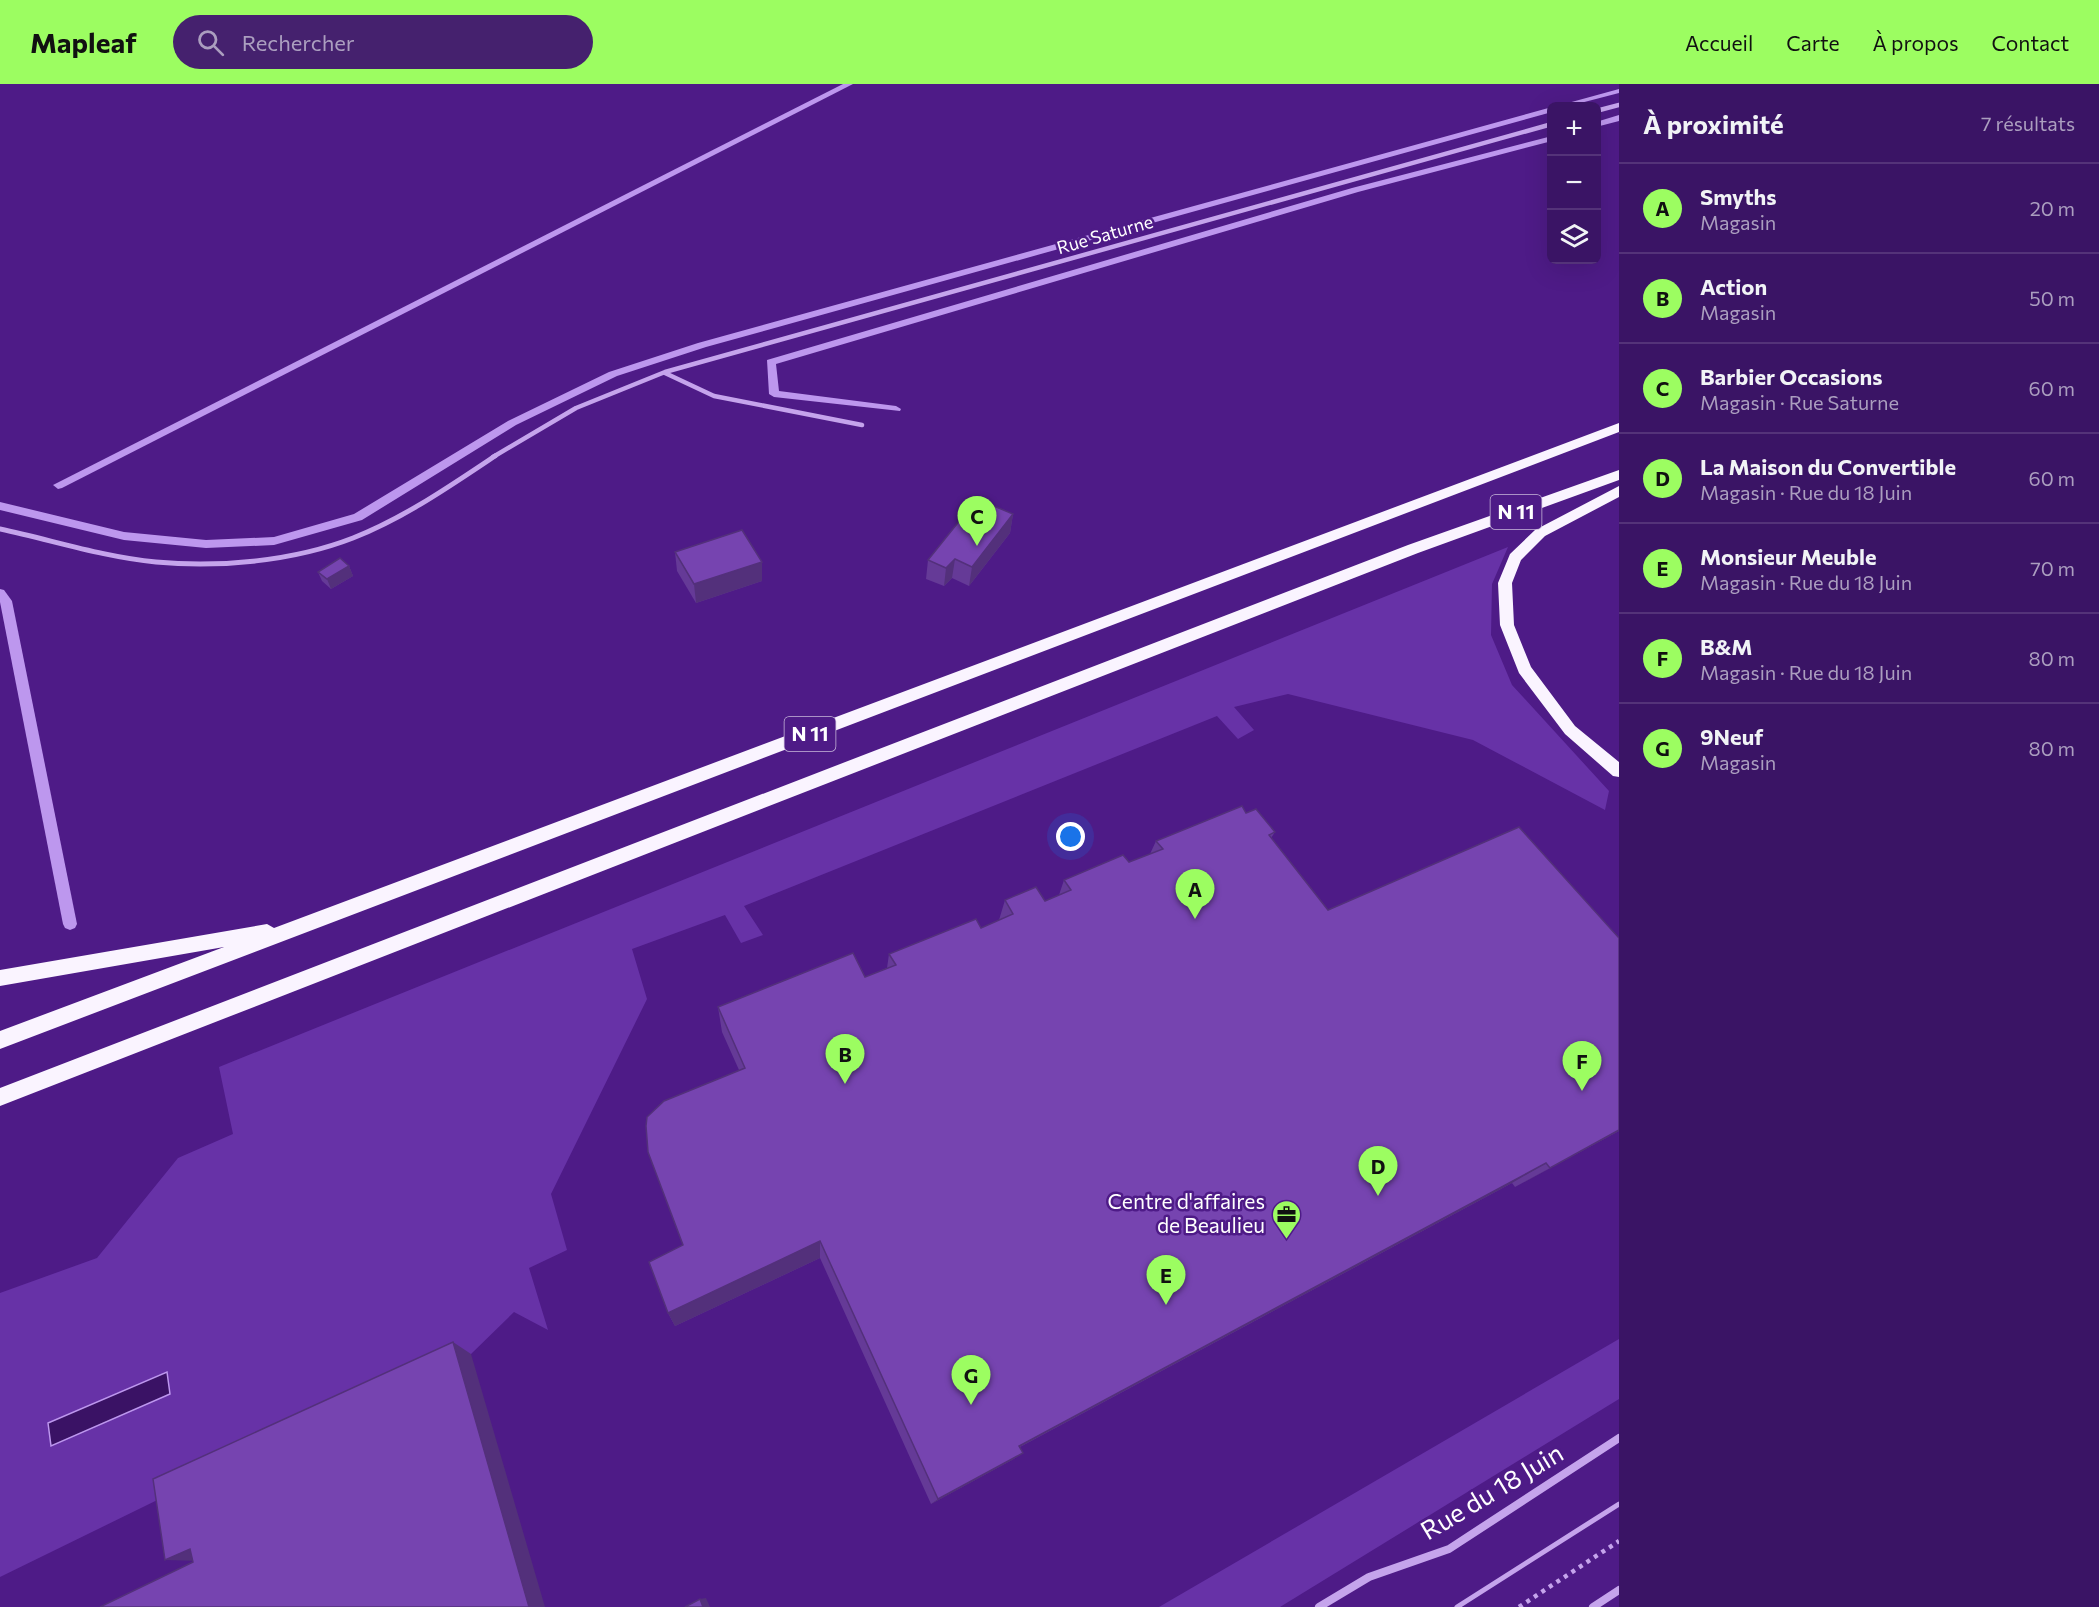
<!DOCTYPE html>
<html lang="fr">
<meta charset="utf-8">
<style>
:root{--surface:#3a1465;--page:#45216e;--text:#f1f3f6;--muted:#ab9ebf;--line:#543379;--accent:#9cfd61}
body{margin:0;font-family:Commissioner,sans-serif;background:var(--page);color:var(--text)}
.controls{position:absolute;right:18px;top:18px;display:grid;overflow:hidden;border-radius:9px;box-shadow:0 6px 24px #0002}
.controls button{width:54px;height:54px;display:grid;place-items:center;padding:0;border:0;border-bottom:2px solid var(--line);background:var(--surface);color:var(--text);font:30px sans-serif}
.you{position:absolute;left:1071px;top:753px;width:21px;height:21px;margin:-15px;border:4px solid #fff;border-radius:50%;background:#1a73e8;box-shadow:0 0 0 9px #1a73e833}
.badge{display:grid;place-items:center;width:39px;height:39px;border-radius:50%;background:var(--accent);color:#111;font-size:20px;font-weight:700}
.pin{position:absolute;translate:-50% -50px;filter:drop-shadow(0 2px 3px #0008)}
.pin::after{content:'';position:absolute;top:32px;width:21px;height:18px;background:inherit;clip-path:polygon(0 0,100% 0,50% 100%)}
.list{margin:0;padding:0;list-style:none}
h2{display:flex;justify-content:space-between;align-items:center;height:78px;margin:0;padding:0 24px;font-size:26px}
h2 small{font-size:20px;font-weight:400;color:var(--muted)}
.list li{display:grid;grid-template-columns:39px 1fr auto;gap:18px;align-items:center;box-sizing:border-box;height:90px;padding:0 24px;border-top:2px solid var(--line)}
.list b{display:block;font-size:22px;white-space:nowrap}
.list p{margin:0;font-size:20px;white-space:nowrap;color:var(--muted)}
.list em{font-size:20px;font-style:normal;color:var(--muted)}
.icon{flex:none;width:33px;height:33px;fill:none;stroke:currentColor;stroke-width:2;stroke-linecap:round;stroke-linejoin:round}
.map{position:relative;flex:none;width:1619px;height:1523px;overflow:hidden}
header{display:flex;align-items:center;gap:36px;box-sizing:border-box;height:84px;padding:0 30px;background:var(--accent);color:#111}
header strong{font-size:28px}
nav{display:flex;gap:33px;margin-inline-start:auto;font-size:21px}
.search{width:420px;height:54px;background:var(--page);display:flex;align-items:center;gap:15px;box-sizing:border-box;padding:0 21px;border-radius:33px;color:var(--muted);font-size:22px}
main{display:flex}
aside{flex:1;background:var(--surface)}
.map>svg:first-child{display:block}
.green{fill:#6732a7}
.water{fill:#3a1265;stroke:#bd97ee;stroke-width:1.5}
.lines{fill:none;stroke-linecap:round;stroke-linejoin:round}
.stream{fill:#bd97ee;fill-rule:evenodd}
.path{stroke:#c5a4ec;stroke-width:4.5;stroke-dasharray:4 5;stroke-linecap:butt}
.service{stroke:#c5a4ec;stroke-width:5}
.minor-far2{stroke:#c5a4ec;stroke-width:4.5}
.minor-far1{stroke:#c5a4ec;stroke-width:5}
.minor{stroke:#c5a4ec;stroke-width:8}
.trunk{fill:#faf4ff;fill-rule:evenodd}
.wall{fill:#653a97}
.shaded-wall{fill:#53307b}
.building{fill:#7644b0;stroke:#53307b;stroke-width:1.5}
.labels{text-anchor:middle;stroke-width:5;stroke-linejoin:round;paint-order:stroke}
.far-street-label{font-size:18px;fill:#fff;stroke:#4e1b87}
.shield{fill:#4e1b87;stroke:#cabbdb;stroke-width:1.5}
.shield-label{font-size:20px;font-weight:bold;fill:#fff}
.poi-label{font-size:21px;fill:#fff;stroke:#4e1b87;text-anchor:end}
.near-street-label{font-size:26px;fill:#fff;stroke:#4e1b87}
</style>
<header>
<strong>Mapleaf</strong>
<div class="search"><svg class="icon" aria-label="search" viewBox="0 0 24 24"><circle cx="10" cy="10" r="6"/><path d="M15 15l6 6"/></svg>Rechercher</div>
<nav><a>Accueil</a><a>Carte</a><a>À propos</a><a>Contact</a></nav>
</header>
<main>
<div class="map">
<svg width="1619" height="1523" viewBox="0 0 1619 1523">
<rect width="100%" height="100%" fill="#4e1b87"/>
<!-- green -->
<g class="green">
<path d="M1508 463 1492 500 1491 551 1512 601 1609 707 1605 726 1473 656 1288 610 1234 623 1254 646 1238 655 1217 632 744 822 763 851 741 859 725 831 632 865 647 915 551 1110 567 1166 529 1184 548 1246 514 1228 471 1270 188 1401 0 1493V1209L97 1174 178 1074 233 1050 219 983Z"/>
<path d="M1619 1255V1315L1280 1523H1159Z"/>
</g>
<!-- water -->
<path class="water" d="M167 1288 170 1310 51 1362 48 1339Z"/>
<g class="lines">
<!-- stream -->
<g class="stream">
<path d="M843 0H853L62 404 58 405 53 401Z"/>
<path d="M1619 5V9L1569 22H1557Z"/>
<path d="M1552 23V28L706 263 617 292 516 341 362 436 274 461 206 464 124 456 0 426V418L124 448 206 456 274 453 354 430 508 337 609 288 698 259Z"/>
<path d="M1619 31V37L1596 43V38Z"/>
<path d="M1552 52V57L1358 108 776 280 779 307 896 322 901 325 900 327 774 313 769 310 767 276 1352 104Z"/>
<path d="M0 505 4 506 12 517 77 840 75 844 70 846 65 844 63 840 0 518Z"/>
</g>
<!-- path -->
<path class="path" d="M1519 1523 1619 1457"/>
<!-- service -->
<path class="service" d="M1457 1523 1619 1420"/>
<!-- minor-far2 -->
<g class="minor-far2">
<path d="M1596 27 1619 21"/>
<path d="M665 289 714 312 862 341"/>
<path d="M493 373 576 324 665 288 1552 40"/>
</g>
<!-- minor-far1 -->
<path class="minor-far1" d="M0 445C52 456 103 473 156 478 219 484 294 477 353 454 404 434 450 402 495 372"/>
<!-- minor -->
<g class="minor">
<path d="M1319 1523 1369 1493 1449 1465 1619 1354"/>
<path d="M1593 1523 1619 1506"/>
</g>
<!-- trunk -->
<g class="trunk">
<path d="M1619 339V348L0 965V947L224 863 0 902V886L267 840 274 844Z"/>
<path d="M1619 386V396L1418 469 0 1022V1004L1408 461Z"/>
<path d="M1619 402V413L1545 452 1521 476 1512 499 1514 541 1531 583 1575 642 1619 678V693L1613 692 1565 650 1519 589 1500 541 1498 499 1510 470 1535 446Z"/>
</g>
</g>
<!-- wall -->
<g class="wall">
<path d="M1013 430 1010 449 969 502 952 494 944 502 926 495 928 476Z"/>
<path d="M675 468 762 497 696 519 677 487Z"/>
<path d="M349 482 353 492 331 505 322 497 318 488Z"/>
<path d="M1246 729 1275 748 1271 754 1328 826 1619 1047 1515 1103 1512 1099 1020 1363 1023 1369 1012 1376 931 1420 820 1174 675 1242 668 1229 683 1161 739 986 722 948 718 923 865 893 887 884 889 870 981 844 999 836 1005 816 1045 817 1059 811 1064 796 1129 778 1150 770 1156 757Z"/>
</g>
<!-- shaded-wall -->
<g class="shaded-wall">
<path d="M1013 430 1010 449 969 502 972 483Z"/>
<path d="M955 475 952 494 944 502 946 484Z"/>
<path d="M762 478V497L696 519 694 500Z"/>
<path d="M349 482 353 492 331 505 327 495Z"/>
<path d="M1619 1046V1047L1515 1103 1550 1084Z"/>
<path d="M1546 1079 1512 1099 1008 1369 1019 1362Z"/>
<path d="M820 1157V1174L675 1242 668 1229Z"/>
<path d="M453 1258 471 1270 545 1523H529Z"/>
<path d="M1023 1369 1012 1376 931 1420 938 1415Z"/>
<path d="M190 1465 200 1477 165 1476Z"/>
<path d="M706 1514 710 1523H703L700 1515Z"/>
</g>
<!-- building -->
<g class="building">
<path d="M977 415 1013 430 972 483 955 475 946 484 928 476Z"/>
<path d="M742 446 762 478 694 500 675 468Z"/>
<path d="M340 474 349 482 327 495 318 488Z"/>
<path d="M1242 722 1246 729 1256 725 1275 748 1269 751 1328 826 1519 743 1619 854V1046L1550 1084 1546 1079 1019 1362 1023 1369 938 1415 820 1157 668 1229 649 1178 683 1161 648 1068 646 1042 647 1033 664 1017 745 984 718 923 853 869 865 893 896 881 889 870 976 835 981 844 1013 830 1005 816 1036 803 1045 817 1071 806 1064 796 1123 771 1129 778 1163 765 1156 757Z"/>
<path d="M453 1258 529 1523H100L193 1478 190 1465 165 1476 153 1395Z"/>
<path d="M700 1515 703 1523H685Z"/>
</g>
<!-- icons -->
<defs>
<symbol id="office-pin" viewBox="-11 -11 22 30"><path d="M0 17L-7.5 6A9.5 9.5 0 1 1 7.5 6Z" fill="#9cfd61" stroke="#4e1b87"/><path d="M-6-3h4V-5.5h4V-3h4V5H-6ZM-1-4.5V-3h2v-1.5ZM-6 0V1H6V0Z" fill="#111"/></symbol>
</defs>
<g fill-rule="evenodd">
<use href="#office-pin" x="1270" y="1114" width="33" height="45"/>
</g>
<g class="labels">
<!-- far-street labels -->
<g class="far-street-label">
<text transform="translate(1105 151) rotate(-16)" y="6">Rue Saturne</text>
</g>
<!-- shield labels -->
<g class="shield">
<rect x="1490.5" y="411" width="51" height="34" rx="4.5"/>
<rect x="784.5" y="633" width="51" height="34" rx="4.5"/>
</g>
<g class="shield-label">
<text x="1516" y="435">N 11</text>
<text x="810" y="657">N 11</text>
</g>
<!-- poi labels -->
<g class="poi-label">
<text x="1265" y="1125">Centre d'affaires<tspan x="1265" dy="24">de Beaulieu</tspan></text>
</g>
<!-- near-street labels -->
<g class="near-street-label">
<text transform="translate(1492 1408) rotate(-31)" y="9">Rue du 18 Juin</text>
</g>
</g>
</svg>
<div class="controls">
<button>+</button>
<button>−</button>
<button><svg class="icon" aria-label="layers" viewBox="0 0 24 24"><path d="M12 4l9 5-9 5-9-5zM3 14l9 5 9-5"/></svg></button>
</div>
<div class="you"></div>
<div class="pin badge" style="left:1195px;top:835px">A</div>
<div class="pin badge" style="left:845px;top:1000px">B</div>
<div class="pin badge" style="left:977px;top:462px">C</div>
<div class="pin badge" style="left:1378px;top:1112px">D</div>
<div class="pin badge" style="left:1166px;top:1221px">E</div>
<div class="pin badge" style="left:1582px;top:1007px">F</div>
<div class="pin badge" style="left:971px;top:1321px">G</div>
</div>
<aside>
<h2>À proximité<small>7 résultats</small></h2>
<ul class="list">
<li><span class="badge">A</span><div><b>Smyths</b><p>Magasin</p></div><em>20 m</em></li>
<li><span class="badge">B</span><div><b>Action</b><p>Magasin</p></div><em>50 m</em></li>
<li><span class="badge">C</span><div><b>Barbier Occasions</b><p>Magasin · Rue Saturne</p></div><em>60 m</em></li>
<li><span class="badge">D</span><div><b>La Maison du Convertible</b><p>Magasin · Rue du 18 Juin</p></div><em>60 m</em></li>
<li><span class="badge">E</span><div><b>Monsieur Meuble</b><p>Magasin · Rue du 18 Juin</p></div><em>70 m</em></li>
<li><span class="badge">F</span><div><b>B&amp;M</b><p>Magasin · Rue du 18 Juin</p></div><em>80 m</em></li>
<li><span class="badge">G</span><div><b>9Neuf</b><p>Magasin</p></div><em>80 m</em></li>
</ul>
</aside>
</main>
